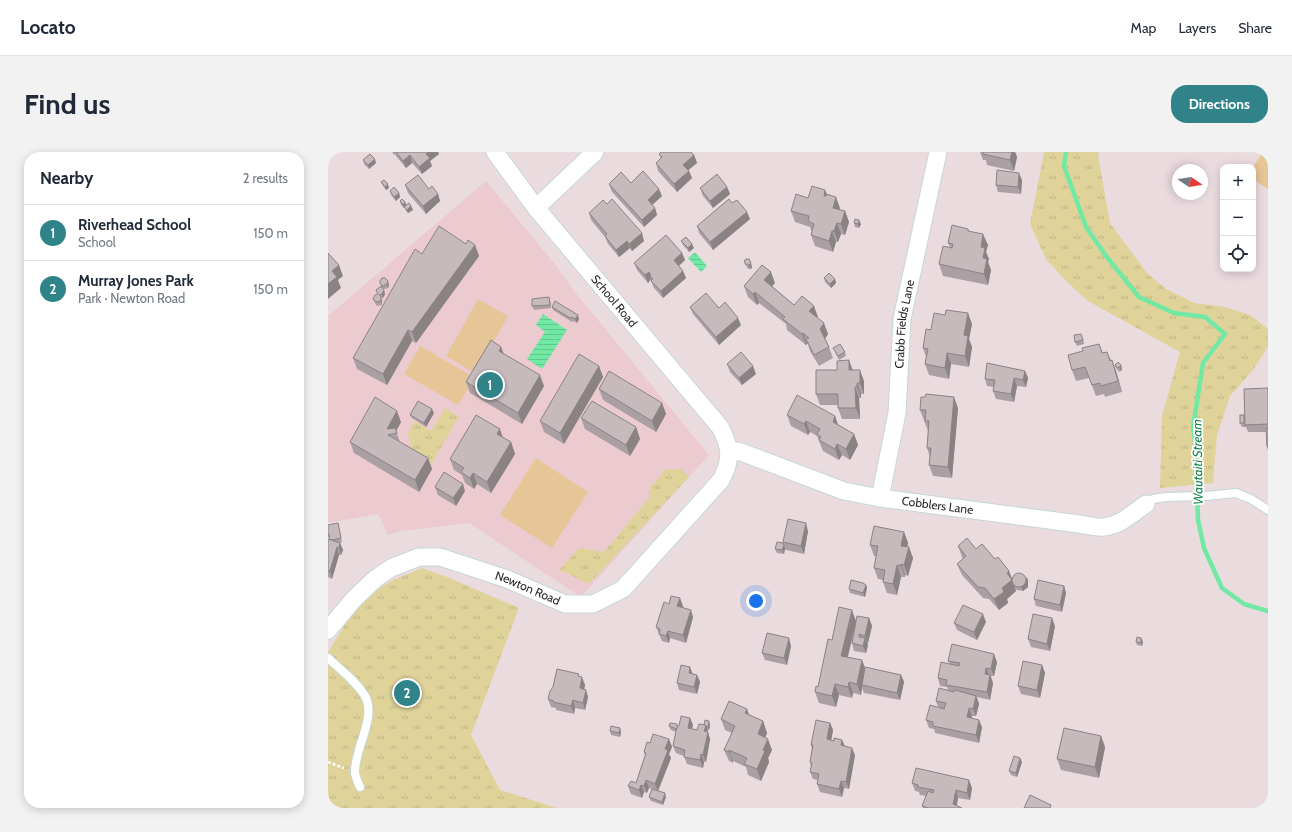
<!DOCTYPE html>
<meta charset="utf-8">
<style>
:root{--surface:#fff;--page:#f2f2f3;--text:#1f2937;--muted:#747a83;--line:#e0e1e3;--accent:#2f8389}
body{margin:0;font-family:Cabin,sans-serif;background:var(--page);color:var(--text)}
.controls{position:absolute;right:12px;top:12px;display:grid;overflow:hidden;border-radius:8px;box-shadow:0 2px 10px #0003}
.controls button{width:36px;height:36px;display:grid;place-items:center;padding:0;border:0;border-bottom:1px solid var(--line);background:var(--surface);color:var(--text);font:20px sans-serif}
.compass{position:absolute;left:844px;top:12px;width:36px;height:36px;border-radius:50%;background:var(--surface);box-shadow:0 2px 10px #0003;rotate:102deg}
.you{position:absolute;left:428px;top:449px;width:14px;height:14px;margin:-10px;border:3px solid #fff;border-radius:50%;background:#1a73e8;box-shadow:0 0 0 6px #1a73e833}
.badge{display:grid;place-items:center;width:26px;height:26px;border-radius:50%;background:var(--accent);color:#fff;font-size:13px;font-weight:700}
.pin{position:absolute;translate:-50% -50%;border:2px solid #fff;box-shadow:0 1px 4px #0006}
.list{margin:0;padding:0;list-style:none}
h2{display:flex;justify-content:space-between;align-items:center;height:52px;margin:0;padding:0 16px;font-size:17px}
h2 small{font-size:13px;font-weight:400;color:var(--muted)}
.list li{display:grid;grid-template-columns:26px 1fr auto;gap:12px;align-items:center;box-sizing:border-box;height:56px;padding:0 16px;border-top:1px solid var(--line)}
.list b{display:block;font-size:15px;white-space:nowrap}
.list p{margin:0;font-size:13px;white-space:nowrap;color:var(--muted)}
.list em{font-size:13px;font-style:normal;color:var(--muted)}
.icon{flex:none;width:22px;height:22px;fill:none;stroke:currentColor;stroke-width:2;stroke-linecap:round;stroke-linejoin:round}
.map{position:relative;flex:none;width:940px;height:656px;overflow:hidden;border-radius:16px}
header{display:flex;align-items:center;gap:24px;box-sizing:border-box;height:56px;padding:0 20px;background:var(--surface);border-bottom:1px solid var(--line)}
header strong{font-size:19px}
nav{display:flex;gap:22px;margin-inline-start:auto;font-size:14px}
.intro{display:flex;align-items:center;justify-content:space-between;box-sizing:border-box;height:96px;padding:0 24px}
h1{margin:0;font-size:28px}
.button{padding:10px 18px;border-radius:16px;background:var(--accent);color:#fff;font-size:14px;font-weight:700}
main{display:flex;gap:24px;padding:0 24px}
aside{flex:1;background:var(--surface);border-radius:16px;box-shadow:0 2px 10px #0003}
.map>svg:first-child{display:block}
.education{fill:#eccbd0}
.grass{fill:url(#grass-tufts)}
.pitch{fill:#e6c596}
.water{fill:url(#water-rules)}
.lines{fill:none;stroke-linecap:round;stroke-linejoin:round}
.stream{stroke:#72e8a5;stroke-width:4.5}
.lane-casing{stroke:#c6d6d6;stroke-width:10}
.street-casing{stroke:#c6d6d6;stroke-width:19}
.path{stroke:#fff;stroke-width:2.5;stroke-dasharray:3 2;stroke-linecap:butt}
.lane{stroke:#fff;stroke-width:8}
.street{stroke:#fff;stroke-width:17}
.wall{fill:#aaa0a3}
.shaded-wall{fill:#8b8284}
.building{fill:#c6babd;stroke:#8b8284}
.labels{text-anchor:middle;stroke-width:3.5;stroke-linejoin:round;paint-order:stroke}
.street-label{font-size:12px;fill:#292929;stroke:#fff}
.water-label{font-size:13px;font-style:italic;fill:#13854d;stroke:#fff}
</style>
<header>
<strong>Locato</strong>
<nav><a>Map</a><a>Layers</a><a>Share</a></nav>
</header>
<div class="intro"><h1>Find us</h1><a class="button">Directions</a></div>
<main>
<aside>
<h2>Nearby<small>2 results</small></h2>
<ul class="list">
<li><span class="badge">1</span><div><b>Riverhead School</b><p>School</p></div><em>150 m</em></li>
<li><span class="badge">2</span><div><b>Murray Jones Park</b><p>Park · Newton Road</p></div><em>150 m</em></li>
</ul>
</aside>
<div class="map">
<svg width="940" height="656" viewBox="0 0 940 656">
<defs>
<pattern id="grass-tufts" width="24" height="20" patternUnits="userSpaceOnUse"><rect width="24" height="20" fill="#dfd39a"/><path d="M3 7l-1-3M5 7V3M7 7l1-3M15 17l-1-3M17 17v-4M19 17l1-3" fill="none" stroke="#bfb585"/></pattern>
<pattern id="water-rules" width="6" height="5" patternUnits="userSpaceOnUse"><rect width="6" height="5" fill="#72e8a5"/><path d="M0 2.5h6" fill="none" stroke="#63c78e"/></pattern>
</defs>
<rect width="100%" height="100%" fill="#eadbdf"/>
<!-- education -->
<path class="education" d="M158 29 226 111 247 140 381 303 253 445 141 371 74 379 60 383 50 362 0 371V164Z"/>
<!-- grass -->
<g class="grass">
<path d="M716 0H771L770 4 782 71 819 121 838 137 866 151 897 155 922 163 940 177V195L925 218 902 244 889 283 885 331 832 336 834 264 852 200 760 149 738 129 718 107 702 72Z"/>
<path d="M117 256 131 265 104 311 84 299 80 281 87 269 103 279Z"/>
<path d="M338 317H353L361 325 261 432 231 418 251 396 276 400 321 346V337Z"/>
<path d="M94 416 119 425 191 456 143 583 172 638 229 656H5L0 648V500L31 450 63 429Z"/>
</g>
<!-- pitch -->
<g class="pitch">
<path d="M935 0H940V37L925 27V15Z"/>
<path d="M150 147 180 164 148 222 118 204Z"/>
<path d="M92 194 147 226 130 253 76 222Z"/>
<path d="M208 306 260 340 224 396 172 363Z"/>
</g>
<!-- water -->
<g class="water">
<path d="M367 100 379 114 373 120 360 106Z"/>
<path d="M215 162 239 178 214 217 199 207 217 180 208 173Z"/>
</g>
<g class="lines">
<!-- stream -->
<path class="stream" d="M738 0 736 14 758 75 778 104 811 145 846 161 877 165 897 182 875 211 865 275 867 290 870 368 876 396 894 436 916 452 940 459"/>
<defs>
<g id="lane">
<path d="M818 352 825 347 837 345 878 344 908 341 923 347 940 358"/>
<path d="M0 506C13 518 28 529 37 544 49 566 26 597 27 620 27 625 30 630 32 635"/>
</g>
<g id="street">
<path d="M208 56 267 0"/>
<path id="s1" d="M401 298 413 300 516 339 552 346 751 372C759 373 768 376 776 375 793 373 805 361 818 352"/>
<path id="s2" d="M552 346 569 261 574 167 610 0"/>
<path id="s3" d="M0 478 26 447 47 427 63 416 91 405H112L179 427 237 452H265L295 437 393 328C404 308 403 295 392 275L208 56 167 0"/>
</g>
</defs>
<!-- lane casing -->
<use href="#lane" class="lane-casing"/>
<!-- street casing -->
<use href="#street" class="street-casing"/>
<!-- path -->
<path class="path" d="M0 610 16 616"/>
<!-- lane -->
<use href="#lane" class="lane"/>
<!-- street -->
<use href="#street" class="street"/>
</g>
<!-- wall -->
<g class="wall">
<path d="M64 0H110L111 2 102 9 104 14 94 22 84 11 78 16 68 4 67 2 66 3Z"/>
<path d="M652 0H687L689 5 686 19 659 13 658 8H655Z"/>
<path d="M331 2 366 3 369 11 360 18 364 26 349 40 330 19 328 11 333 7Z"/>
<path d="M35 8 48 11 41 17 36 12Z"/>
<path d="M694 28 693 42 670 40 668 33Z"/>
<path d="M53 30 61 36 58 38 55 34Z"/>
<path d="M303 31 334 44 324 53 327 56 329 63 316 75 284 40 281 32Z"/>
<path d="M77 33 110 42 112 49 98 62 80 41Z"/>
<path d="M399 35 402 42 385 56 375 44 372 36Z"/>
<path d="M497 38 499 42 512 56V58L517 59 521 70 517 83 513 82 510 90H508L505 100 487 94 483 83 484 80 482 75 467 70 463 59 480 46Z"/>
<path d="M62 39 71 41 72 45 68 49 63 43Z"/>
<path d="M72 49 77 50 78 54H83L85 58 80 61 78 59 77 56H76L73 53Z"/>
<path d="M404 51 422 67 385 98 371 81 369 74Z"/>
<path d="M279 52 316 89 304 99 302 96 291 105 280 92 277 85 263 68 261 61Z"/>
<path d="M526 71 533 72 531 76 527 75Z"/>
<path d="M640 77 641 79 660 93 658 100 661 107 660 110 663 118 660 133 615 124 611 112 622 95 620 91Z"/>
<path d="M353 89 366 96 361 100 355 93Z"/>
<path d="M138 92 147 93 151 104 88 191 84 189 59 233 29 217 25 206 94 102Z"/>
<path d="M354 101 357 108 351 114 355 119 358 126 335 146 326 136 323 129V127L320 131 309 118 306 111Z"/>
<path d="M416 109 424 115 423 117H420Z"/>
<path d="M54 126 61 133 60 136 57 137 54 136 57 142 55 146H53L54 149V153L49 154 47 151 45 147 50 143 48 138 53 135 52 131Z"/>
<path d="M496 126 507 127 508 131 503 136 497 130Z"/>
<path d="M447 131 444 134 466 153 490 165H489L500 182 497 186 501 195 505 206 491 214 482 199 480 192H479L478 193 459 178 458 172 431 151 429 153 420 145 416 134Z"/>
<path d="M222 149 223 156 206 158 204 154Z"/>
<path d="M224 155 251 167 249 171 245 169 244 170 225 158Z"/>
<path d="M362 155 391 156 413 173 391 193 365 162Z"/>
<path d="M644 172 641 187 644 195 641 215 623 212 621 227 601 223 597 212 598 205 595 196 603 178Z"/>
<path d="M755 186 756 192 749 194 747 190Z"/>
<path d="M771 192 775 201 779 200 783 208H784L788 219 794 240 777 245 776 242 768 244 761 226 748 229 744 218 755 199Z"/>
<path d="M173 195 176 202 216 234 194 272 142 241 138 230Z"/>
<path d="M505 196 517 200 518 204 511 208Z"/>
<path d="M399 212 428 222 414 233 402 220Z"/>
<path d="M787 213H793L794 217 793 219 791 220 788 216Z"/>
<path d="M271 214 275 225 236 292 216 280 212 269Z"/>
<path d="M524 218 536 229V242H533V246H531L532 267H514L510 256V253H492L488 242Z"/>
<path d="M697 219 700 226 698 235 689 234 686 250 668 247 665 239 666 235 659 234 657 227Z"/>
<path d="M940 236V299L939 295 938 280H920L918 275H914L912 271Z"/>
<path d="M271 237 334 251 338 262 328 280 275 248Z"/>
<path d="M630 256 624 326 605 324 601 313 602 305 599 296 600 279 592 258Z"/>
<path d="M106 261 98 275 84 266 82 263Z"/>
<path d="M459 263 507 264 510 273 526 282 530 293 522 308 514 303 511 308 495 299 489 284 482 280 480 283 463 274Z"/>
<path d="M253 266 308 275 312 287 302 304 257 277Z"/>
<path d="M73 270 68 279 72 290 100 306 104 317 91 340 26 301 22 290Z"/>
<path d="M175 286 183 290 187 302 163 341 149 332 146 337 137 331 134 323 126 318 122 307Z"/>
<path d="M107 335 137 339 128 354 110 343Z"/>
<path d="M0 373 11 375 14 390 12 391 15 398 13 403H11L4 427 0 425V387L2 388V386H1L0 385Z"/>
<path d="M480 379 476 402 458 398 457 397 456 402 449 401 447 397 455 391V390Z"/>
<path d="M576 380 580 391 579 395 585 406 580 424 577 423V425H573L569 443 559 441 555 430V428L550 427 546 416 548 404H546L542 393Z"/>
<path d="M630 394 648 397 667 407 681 419 684 427 700 429V435L695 439 689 438 687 436 688 439 679 447 680 451 671 458 661 447 655 446 634 423 629 412 635 407 634 405Z"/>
<path d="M538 433 539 436 537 445 522 441 521 437Z"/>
<path d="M736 434 738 441 734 460 708 454 706 447Z"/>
<path d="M341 452 355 454 354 455 365 465 358 491 342 486 341 491 334 489 328 475Z"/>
<path d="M541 466 544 474 540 491H539L540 493 538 501 526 499 524 491 527 476 520 505 534 508 537 516 573 523 576 530 572 548 536 541 534 536 533 543 525 541 524 546 511 543 508 555 491 551 487 540 490 535 504 488 528 469Z"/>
<path d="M658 470 649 488 629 478 626 471Z"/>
<path d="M727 474 722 499 703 495 700 487Z"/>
<path d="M813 486 815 490 814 494 809 493 808 490Z"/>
<path d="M463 494 459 513 437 508 434 501Z"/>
<path d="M620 509 669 510 666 524H663L665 531 662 548 649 545 651 552 648 564H644L643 566 654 575 651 591 607 581 606 577 601 576 598 568 610 555 608 549 620 538 619 535 612 534 610 526 622 512Z"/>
<path d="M714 513 717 521 712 546 693 542 690 534Z"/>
<path d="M364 522 369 523 372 530 369 542 351 538 349 531Z"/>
<path d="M252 525 257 533 256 537 258 538 260 545 257 558 247 556 246 562 228 558V556L223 555 220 547Z"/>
<path d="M420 563 435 569 439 581 437 586 444 598 440 606 441 610 433 629 420 623 418 615 405 609V611L401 609 396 598 404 581 397 578 393 567Z"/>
<path d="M362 566 365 573 364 577 369 578 376 573H382L381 578H379L382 587 378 610H376L375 616 359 612 356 604 348 601 345 594 348 580 343 578 341 574H351Z"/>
<path d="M502 571 505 578 503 588 506 589 514 588 517 594 527 603 521 637 516 636 514 645 492 640 489 632 490 628 485 627 482 620 483 615 482 610 484 597 483 593Z"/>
<path d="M282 579 293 580 292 585 283 583Z"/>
<path d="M773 584 777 595 771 626 733 618 729 607Z"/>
<path d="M341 587 344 595 341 602 343 606 330 639 338 645 335 653 323 649 321 645 324 637 321 636 319 641 316 640 314 646 303 642 300 634 308 631 317 604 316 600 322 591Z"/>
<path d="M694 610 689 625 683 623 681 619Z"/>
<path d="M584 631 644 636 642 648 630 646 629 654 634 656H595L594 654 598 644 592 643 591 640 587 639Z"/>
</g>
<!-- shaded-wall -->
<g class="shaded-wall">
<path d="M101 0H110L111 2 102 9 104 14 94 22 91 15 98 2Z"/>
<path d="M684 0H687L689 5 686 19 682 8Z"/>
<path d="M82 3 84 11 78 16 75 9Z"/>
<path d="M366 3 369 11 358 20 355 13Z"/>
<path d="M47 7 48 11 41 17 40 13Z"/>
<path d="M361 19 364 26 349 40 346 32Z"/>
<path d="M691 21 694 28 693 42 690 35Z"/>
<path d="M60 32 61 36 58 38 57 35Z"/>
<path d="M399 35 402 42 385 56 382 49Z"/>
<path d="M331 37 334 44 322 55 320 48Z"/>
<path d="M497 38 501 50 496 44Z"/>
<path d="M71 41 72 45 68 49 66 45Z"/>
<path d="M110 42 112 49 98 62 95 54Z"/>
<path d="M508 45 512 56 509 67 505 56Z"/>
<path d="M77 50 79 54 76 56 75 53Z"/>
<path d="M83 54 85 58 80 61 79 58Z"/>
<path d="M327 56 329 63 316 75 314 68Z"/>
<path d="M517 59 521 70 517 83 513 72Z"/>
<path d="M419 60 422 67 385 98 382 90Z"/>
<path d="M531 68 533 72 531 76 530 72Z"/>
<path d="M509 71 513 82 510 90 506 79Z"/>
<path d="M504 79 508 90 505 100 501 89Z"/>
<path d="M314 81 316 89 304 99 301 92Z"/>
<path d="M655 82 660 93 658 100 661 107 660 110 663 118 660 133 656 122 655 106 653 95Z"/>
<path d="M299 89 302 96 291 105 288 98Z"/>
<path d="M364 92 366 96 361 100 360 96Z"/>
<path d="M147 93 151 104 88 191 84 180Z"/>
<path d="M354 101 357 108 348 116 346 108Z"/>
<path d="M423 111 424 115 423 117 421 113Z"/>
<path d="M11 113 15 124 10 128 13 136 0 147V132L4 119Z"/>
<path d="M355 119 358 126 335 146 333 139Z"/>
<path d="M321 120 323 127 320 131 317 123Z"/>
<path d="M443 120 447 131 440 139 436 128Z"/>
<path d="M507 127 508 131 503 136 502 132Z"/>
<path d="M60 129 61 133 60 136 59 132Z"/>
<path d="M56 138 57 142 55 146 54 142Z"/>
<path d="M427 140 431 151 429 153 425 142Z"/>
<path d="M53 145 54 149V153L53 149Z"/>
<path d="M221 145 222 149 223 156 222 153Z"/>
<path d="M486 154 490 165 485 170 481 159Z"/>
<path d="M640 161 644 172 641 187 644 195 641 215 637 204 636 183Z"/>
<path d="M250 163 251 167 249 171 247 167Z"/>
<path d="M410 166 413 173 391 193 388 185Z"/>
<path d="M496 171 500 182 496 188 492 177Z"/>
<path d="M80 178 84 189 59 233 55 222Z"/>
<path d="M475 181 479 192 478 193 474 182Z"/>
<path d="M173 195 177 206 171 199Z"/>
<path d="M619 201 623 212 621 227 617 216Z"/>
<path d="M521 208 525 219 521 218Z"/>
<path d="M784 208 788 219 794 240 790 229Z"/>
<path d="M793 213 794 217 793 219 792 215Z"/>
<path d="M271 214 275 225 236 292 232 281Z"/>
<path d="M425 214 428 222 414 233 411 226Z"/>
<path d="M532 218 536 229V242L532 231Z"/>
<path d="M697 219 700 226 698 235 695 228Z"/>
<path d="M212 223 216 234 194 272 190 261Z"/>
<path d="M686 226 689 234 686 250 683 242Z"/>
<path d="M529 231 533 242V246L529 235Z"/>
<path d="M527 235 531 246 532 267 528 256Z"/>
<path d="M626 245 630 256 624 326 620 315Z"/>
<path d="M334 251 338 262 328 280 324 269Z"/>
<path d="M104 257 106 261 98 275 96 271Z"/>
<path d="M69 259 73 270 68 279 73 292 68 279 59 277Z"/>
<path d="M507 264 511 276 505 270Z"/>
<path d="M478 269 482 280 480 283 476 272Z"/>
<path d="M308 275 312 287 302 304 298 293Z"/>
<path d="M172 277 176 289 169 282Z"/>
<path d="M526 282 530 293 522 308 518 297Z"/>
<path d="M183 290 187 302 163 341 159 330Z"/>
<path d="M509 292 514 303 511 308 507 297Z"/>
<path d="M100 306 104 317 91 340 87 328Z"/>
<path d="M145 321 149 332 146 337 142 326Z"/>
<path d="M135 332 137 339 128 354 125 346Z"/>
<path d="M478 371 480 379 476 402 473 394Z"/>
<path d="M576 380 580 391 577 405 573 394Z"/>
<path d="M12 391 15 398 13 403 11 396Z"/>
<path d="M456 393 457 397 456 402 454 398Z"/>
<path d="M9 395 11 403 4 427 2 419Z"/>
<path d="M581 395 585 406 580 424 576 413Z"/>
<path d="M573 412 577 423V425L573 414Z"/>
<path d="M569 413 573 425 569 443 565 432Z"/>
<path d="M681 419 688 439 679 447 680 451 671 458 666 447 674 436 679 421Z"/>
<path d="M699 425 700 429V435L695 439 693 435Z"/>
<path d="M538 433 539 436 537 445 535 441Z"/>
<path d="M736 434 738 441 734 460 732 453Z"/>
<path d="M352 446 355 454 352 461 349 454Z"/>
<path d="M363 458 365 465 358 491 355 483Z"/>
<path d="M524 458 528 469 517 515 513 504Z"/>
<path d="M655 462 658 470 649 488 646 480Z"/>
<path d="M541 466 544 474 540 491 537 484Z"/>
<path d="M724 466 727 474 722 499 719 492Z"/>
<path d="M340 479 342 486 341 491 338 484Z"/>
<path d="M461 486 463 494 459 513 456 506Z"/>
<path d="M537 486 540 493 538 501 535 494Z"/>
<path d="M813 486 815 490 814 494 813 491Z"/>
<path d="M666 502 669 510 666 524 663 517Z"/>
<path d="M534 508 538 519 534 533V536L533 543 529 532Z"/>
<path d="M714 513 717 521 712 546 709 538Z"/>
<path d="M362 515 365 523 361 521Z"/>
<path d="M658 516 661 523 657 522Z"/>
<path d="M369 523 372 530 369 542 366 535Z"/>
<path d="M573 523 576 530 572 548 569 541Z"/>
<path d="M662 523 665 531 662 548 659 540Z"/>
<path d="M254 525 257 533 255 544 252 536Z"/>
<path d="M521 530 525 541 524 546 520 535Z"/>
<path d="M507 532 511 543 508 555 504 544Z"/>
<path d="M258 538 260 545 257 558 255 551Z"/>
<path d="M648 544 651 552 648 564 645 557Z"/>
<path d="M245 548 247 556 246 562 243 554Z"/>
<path d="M641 556 644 564 642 573 639 565Z"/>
<path d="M419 557 423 568 417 561Z"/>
<path d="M362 566 365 573 362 583 360 576Z"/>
<path d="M651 568 654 575 651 591 648 583Z"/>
<path d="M381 569 382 573 381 578 380 575Z"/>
<path d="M435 569 439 581 434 593 430 582Z"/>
<path d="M502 571 505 578 502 595 499 587Z"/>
<path d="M378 573 382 587 378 610 375 603 376 579Z"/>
<path d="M292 576 293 580 292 585 291 581Z"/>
<path d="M773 584 777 595 771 626 767 615Z"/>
<path d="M341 587 344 595 341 602 343 606 330 639 327 632 337 597Z"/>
<path d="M440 587 444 598 440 606 441 610 433 629 429 617 435 598Z"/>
<path d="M514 588 517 595 513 593Z"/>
<path d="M524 596 527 603 521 637 518 630Z"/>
<path d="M401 598 405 609V611L401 600Z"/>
<path d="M373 602 376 610 375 616 372 608Z"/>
<path d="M692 606 694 610 689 625 688 621Z"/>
<path d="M318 628 321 636 319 641 316 634Z"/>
<path d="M641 628 644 636 642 648 639 641Z"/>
<path d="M513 629 516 636 514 645 511 637Z"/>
<path d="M313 633 316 640 314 646 311 638Z"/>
<path d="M628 638 630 646 628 656 625 652Z"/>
<path d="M337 641 338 645 335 653 334 650Z"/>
</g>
<!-- building -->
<g class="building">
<path d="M68 0H101L98 2 102 6 91 15 82 3 75 9Z"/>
<path d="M333 0H363L366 3 355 13 361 19 346 32 328 11 334 5 331 2Z"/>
<path d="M656 0H684L682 8 655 2Z"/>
<path d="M42 2 47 7 40 13 35 8Z"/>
<path d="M669 18 691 21 690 35 668 33Z"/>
<path d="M315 19 331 37 320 48 327 56 314 68 281 32 293 20 303 31Z"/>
<path d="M389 22 399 35 382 49 372 36Z"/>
<path d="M90 23 101 37 104 34 110 42 95 54 77 33Z"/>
<path d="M56 28 60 32 57 35 53 30Z"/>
<path d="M484 34 497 38 496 44H498V42L508 45 505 56 517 59 513 72 509 71 506 79H504L501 89 483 83 486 72 480 69 481 64 463 59 468 42 480 46Z"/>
<path d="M66 35 71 41 66 45 62 39Z"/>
<path d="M74 47 77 50 75 53 72 49Z"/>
<path d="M284 47 314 81 301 92 299 89 288 98 277 84 279 82 261 61 275 48 279 52Z"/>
<path d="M401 47 404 51 409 48 419 60 382 90 369 74Z"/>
<path d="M81 51 83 54 79 58 76 55Z"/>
<path d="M527 67 531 68 530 72 526 71Z"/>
<path d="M624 73 640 77V79L655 82 653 95 657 96 655 106 659 107 656 122 611 112 615 94 624 96 625 92 620 91Z"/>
<path d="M111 74 138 92 140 88 147 93 84 180 80 178 55 222 25 206 87 97 94 102Z"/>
<path d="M338 83 354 101 346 108 355 119 333 139 323 129 325 127 322 124 323 123 321 120 317 123 306 111Z"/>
<path d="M358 85 364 92 360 96 353 89Z"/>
<path d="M0 101 11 113 4 119 9 125 0 132Z"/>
<path d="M418 107H421L423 111 421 113H418L416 109Z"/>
<path d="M434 113 443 120 436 128 466 153 474 144 486 154 481 159 496 171 492 177 501 195 486 203 478 187 481 186 475 181 474 182 455 167 457 165 427 140 425 142 416 134Z"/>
<path d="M501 121 507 127 502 132 496 126Z"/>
<path d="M54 126H57L60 129 59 132 55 134 52 131V129Z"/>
<path d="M52 135H54L56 138 54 142 51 143 53 145V149L48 150 45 147 47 143 50 142 48 138Z"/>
<path d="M378 141 391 156 397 150 410 166 388 185 362 155Z"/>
<path d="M221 145 222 153 204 154V147Z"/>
<path d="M227 149 250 163 247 167 243 165 242 166 224 155Z"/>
<path d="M618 158 640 161 636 183 640 184 637 204 619 201 617 216 597 212 600 197 595 196 598 177 603 178 606 161 617 163Z"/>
<path d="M753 182 755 188 747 190 746 183Z"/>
<path d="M163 188 173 195 171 199 212 223 190 261 138 230Z"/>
<path d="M512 192 517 200 510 204 505 196Z"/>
<path d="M771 192 774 201 779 200 782 209 784 208 790 229 773 234 772 231 764 233 757 215 744 218 740 203 755 199 754 196Z"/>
<path d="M413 200 425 214 411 226 399 212Z"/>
<path d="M251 202 271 214 232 281 212 269Z"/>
<path d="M521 208V218H532V231H529V235H527L528 256H510V242H488V218H509V209Z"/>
<path d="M790 210 793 213 792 215 789 216 787 213Z"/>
<path d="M659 211 697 219 695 228 686 226 683 242 665 239 667 228 657 227Z"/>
<path d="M281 219 334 251 324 269 271 237Z"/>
<path d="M940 236V272L917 273 916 237Z"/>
<path d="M598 242 626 245 620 315 601 313 603 296H599L601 269H597L598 258H592L593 245H597Z"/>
<path d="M469 243 507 264 505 270 526 282 518 297 509 292 507 297 491 288 493 285 489 282 492 277 478 269 476 272 459 263Z"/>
<path d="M47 245 69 259 59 277 67 276 69 281 60 283 100 306 87 328 22 290Z"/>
<path d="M90 249 104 257 96 271 82 263Z"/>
<path d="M264 249 308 275 298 293 253 266Z"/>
<path d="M148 263 172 277 169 282 183 290 159 330 145 321 142 326 133 320 136 316 122 307Z"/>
<rect x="912" y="263" width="4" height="8"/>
<path d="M938 276H940V295H939Z"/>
<path d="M116 320 135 332 125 346 107 335Z"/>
<path d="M460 367 478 371 473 394 455 390Z"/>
<path d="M10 371 13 386 4 388H2L1 382H0V373Z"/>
<path d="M546 374 576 380 573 394 581 395 576 413 573 412V414L569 413 565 432 555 430 557 418 546 416 550 394 542 393Z"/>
<path d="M639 386 648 397 654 392 667 407 670 405 681 419 679 421 684 428 674 436 676 440 666 447 657 436 650 435 629 412 638 404 630 394Z"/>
<path d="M0 387 12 391 11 396 9 395 2 419H0Z"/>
<path d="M449 390 455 391 456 393 454 398 447 397Z"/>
<circle cx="691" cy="428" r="7"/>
<path d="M523 428 535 431 538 433 535 441 521 437Z"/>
<path d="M710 428 736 434 732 453 706 447Z"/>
<path d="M343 444 352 446 349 454 363 458 355 483 340 479 338 484 331 482 332 477 328 475 336 450 341 452Z"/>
<path d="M635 453 655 462 646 480 626 471Z"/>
<path d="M511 455 524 458 513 504 534 508 529 532 521 530 520 535 507 532 504 544 487 540 488 534 490 535 500 487 504 488Z"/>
<path d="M705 462 724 466 719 492 700 487Z"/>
<path d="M529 464 541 466 537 484 531 482V485L537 486 535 494 524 491Z"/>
<path d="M439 481 461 486 456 506 434 501Z"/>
<path d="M809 485 813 486V491L808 490Z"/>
<path d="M624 492 666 502 663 517 658 516 657 522 662 523 659 540 618 533 619 528 610 526 613 510 631 514 632 511 620 509Z"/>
<path d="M695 509 714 513 709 538 690 534Z"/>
<path d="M353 513 362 515 361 521 369 523 366 535 349 531Z"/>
<path d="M537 515 573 523 569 541 534 533Z"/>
<path d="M229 517 251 522 250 524 254 525 252 536 258 538 255 551 245 548 243 554 225 550 226 549 220 547 222 539 225 535Z"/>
<path d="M611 536 626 540 627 538 648 544 645 557 641 556 639 565 651 568 648 583 605 574V570L598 568 602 553 616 557 618 551 608 549Z"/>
<path d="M401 549 419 557 417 561 435 569 430 582 440 587 435 598 437 599 429 617 416 612 419 606 401 598V600L396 598 407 574 393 567Z"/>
<path d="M353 564 362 566 360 576 369 578 371 572 378 573 376 579 380 580 375 603 373 602 372 608 356 605 357 598 345 594 349 574H351Z"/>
<path d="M377 568 381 569 380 575 376 573Z"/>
<path d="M488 568 502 571 499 587 506 589V586L514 588 513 593 524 596 518 630 513 629 511 637 489 632 491 622 482 620 484 611 482 610 485 593H483Z"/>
<path d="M342 571 349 572V577L341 574Z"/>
<path d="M283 574 292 576 291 581 282 579Z"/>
<path d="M736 576 773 584 767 615 729 607Z"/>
<path d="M325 582 341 587 337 597 340 598 327 632 318 628 316 634 313 633 311 638 300 634 303 629 308 631 318 601 316 600 319 590 322 591Z"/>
<path d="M686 604 692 606 688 621 681 619Z"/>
<path d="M588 616 641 628 639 641 628 638 625 652 634 656H600L594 654 600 639 605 641 606 638 590 635V633L584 631Z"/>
<path d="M324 637 337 641 334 650 321 645Z"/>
<path d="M702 643 723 653 722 656H696Z"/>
</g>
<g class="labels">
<!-- street labels -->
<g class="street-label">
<text transform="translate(286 149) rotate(50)" y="4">School Road</text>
<text dy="4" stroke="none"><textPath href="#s2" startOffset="176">Crabb Fields Lane</textPath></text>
<text dy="4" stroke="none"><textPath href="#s1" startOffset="217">Cobblers Lane</textPath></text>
<text dy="4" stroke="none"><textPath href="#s3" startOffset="233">Newton Road</textPath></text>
</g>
<!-- water labels -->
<g class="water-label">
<text transform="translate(869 310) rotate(-91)" y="5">Wautaiti Stream</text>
</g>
</g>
</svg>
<div class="controls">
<button>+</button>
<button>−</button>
<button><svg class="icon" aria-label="locate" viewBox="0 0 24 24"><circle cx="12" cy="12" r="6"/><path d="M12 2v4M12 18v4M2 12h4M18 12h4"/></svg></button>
</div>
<svg class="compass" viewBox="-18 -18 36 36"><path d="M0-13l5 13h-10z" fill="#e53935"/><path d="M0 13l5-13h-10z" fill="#747a83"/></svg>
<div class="you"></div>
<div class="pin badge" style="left:162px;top:233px">1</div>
<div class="pin badge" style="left:79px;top:541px">2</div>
</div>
</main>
